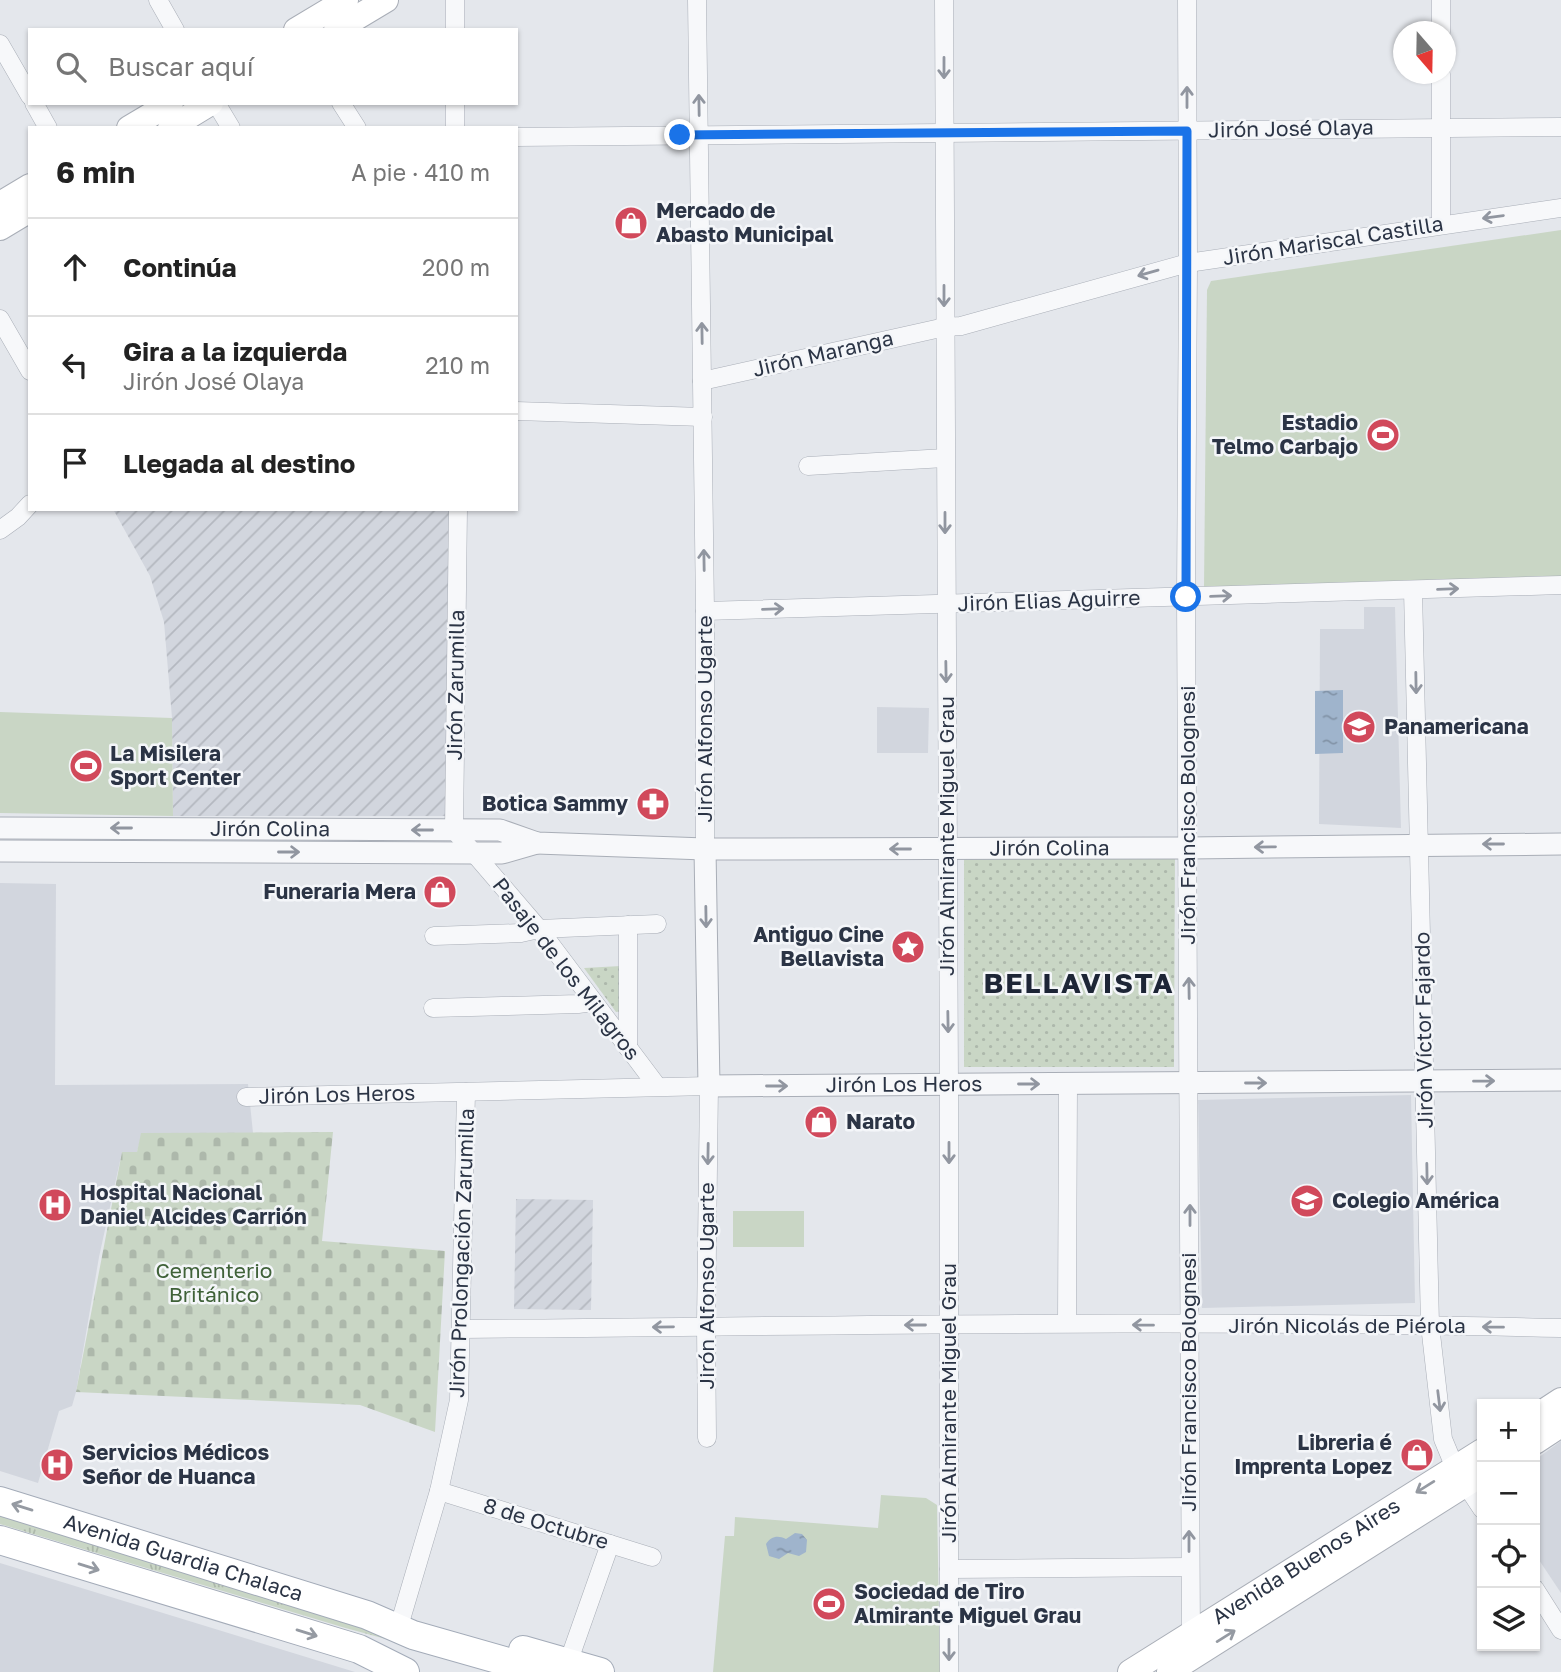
<!DOCTYPE html>
<html lang="es">
<meta charset="utf-8">
<style>
:root{--surface:#fff;--page:#f2f2f2;--text:#222;--muted:#767676;--line:#e0e0e0}
body{margin:0;font-family:"Golos Text",sans-serif;background:var(--page);color:var(--text)}
.controls{position:absolute;right:21px;bottom:21px;display:grid;overflow:hidden;border-radius:0px;box-shadow:0 2px 5px #0004}
.controls button{width:63px;height:63px;display:grid;place-items:center;padding:0;border:0;border-bottom:2px solid var(--line);background:var(--surface);color:var(--text);font:35px sans-serif}
.compass{position:absolute;left:1393px;top:21px;width:63px;height:63px;border-radius:50%;background:var(--surface);box-shadow:0 2px 5px #0004;rotate:160deg}
.stop{position:absolute;width:21px;height:21px;margin:-16px;border:5px solid #1a73e8;border-radius:50%;background:#fff}
.stop.end{background:#1a73e8;border-color:#fff;box-shadow:0 2px 7px #0008}
.list{margin:0;padding:0;list-style:none}
h2{display:flex;justify-content:space-between;align-items:center;height:91px;margin:0;padding:0 28px;font-size:30px}
h2 small{font-size:23px;font-weight:400;color:var(--muted)}
.list li{display:grid;grid-template-columns:46px 1fr auto;gap:21px;align-items:center;box-sizing:border-box;height:98px;padding:0 28px;border-top:2px solid var(--line)}
.list b{display:block;font-size:26px;white-space:nowrap}
.list p{margin:0;font-size:23px;white-space:nowrap;color:var(--muted)}
.list em{font-size:23px;font-style:normal;color:var(--muted)}
.icon{flex:none;width:38px;height:38px;fill:none;stroke:currentColor;stroke-width:2;stroke-linecap:round;stroke-linejoin:round}
.map{position:relative;flex:none;width:1561px;height:1672px;overflow:hidden}
.search{position:absolute;background:var(--surface);box-shadow:0 2px 5px #0004;left:28px;top:28px;width:490px;height:77px;display:flex;align-items:center;gap:18px;box-sizing:border-box;padding:0 24px;border-radius:0px;color:var(--muted);font-size:26px}
.panel{position:absolute;background:var(--surface);box-shadow:0 2px 5px #0004;left:28px;top:126px;width:490px;height:385px;border-radius:0px}
.map>svg:first-child{display:block}
.built{fill:#d2d6de}
.industrial{fill:url(#industrial-furrows)}
.grass{fill:url(#grass-tufts)}
.cemetery{fill:url(#cemetery-stones)}
.park{fill:url(#park-dots)}
.pitch{fill:#c9d6c5}
.water{fill:url(#water-ripples)}
.lines{fill:none;stroke-linecap:round;stroke-linejoin:round}
.minor-casing{stroke:#a9aeb7;stroke-width:19}
.tertiary-casing{stroke:#a9aeb7;stroke-width:23}
.secondary-casing{stroke:#a9aeb7;stroke-width:26}
.primary-casing{stroke:#a3abb8;stroke-width:30}
.minor{stroke:#f7f8fa;stroke-width:18}
.tertiary{stroke:#f7f8fa;stroke-width:21}
.secondary{stroke:#fff;stroke-width:24}
.primary{stroke:#fff;stroke-width:28}
.oneway{stroke:#9196a0}
.oneway2{stroke:#959aa2}
.route{stroke:#1a73e8;stroke-width:9}
.labels{text-anchor:middle;stroke-width:5;stroke-linejoin:round;paint-order:stroke}
.street-label{font-size:21px;fill:#2b3445;stroke:#f4f6f9}
.poi-label{font-size:21px;font-weight:bold;fill:#2b3445;stroke:#f4f6f9;text-anchor:start}
.park-label{font-size:21px;fill:#3f6138;stroke:#f4f6f9}
.district-label{font-size:28px;font-weight:bold;letter-spacing:2px;fill:#1d2536;stroke:#f4f6f9}
</style>
<div class="map">
<svg width="1561" height="1672" viewBox="0 0 1561 1672">
<defs>
<pattern id="industrial-furrows" width="10" height="10" patternUnits="userSpaceOnUse" patternTransform="scale(1.75)"><rect width="10" height="10" fill="#d2d6de"/><path d="M-1 1l2-2M0 10L10 0M9 11l2-2" fill="none" stroke="#b4b8c0"/></pattern>
<pattern id="grass-tufts" width="24" height="20" patternUnits="userSpaceOnUse" patternTransform="scale(1.75)"><rect width="24" height="20" fill="#c9d6c5"/><path d="M3 7l-1-3M5 7V3M7 7l1-3M15 17l-1-3M17 17v-4M19 17l1-3" fill="none" stroke="#adb8ab"/></pattern>
<pattern id="cemetery-stones" width="16" height="16" patternUnits="userSpaceOnUse" patternTransform="scale(1.75)"><rect width="16" height="16" fill="#c9d6c5"/><path d="M2 7V4a2 2 0 0 1 4 0v3zM10 15v-3a2 2 0 0 1 4 0v3z" fill="#adb8ab"/></pattern>
<pattern id="park-dots" width="8" height="8" patternUnits="userSpaceOnUse" patternTransform="scale(1.75)"><rect width="8" height="8" fill="#c9d6c5"/><path d="M2 2h.1M6 6h.1" fill="none" stroke="#adb8ab" stroke-width="1.8" stroke-linecap="round"/></pattern>
<pattern id="water-ripples" width="26" height="14" patternUnits="userSpaceOnUse" patternTransform="scale(1.75)"><rect width="26" height="14" fill="#9fb4cc"/><path d="M2 4q2-2 4 0t4 0M15 11q2-2 4 0t4 0" fill="none" stroke="#8293a7"/></pattern>
</defs>
<rect width="100%" height="100%" fill="#e4e7ec"/>
<!-- built -->
<g class="built">
<path d="M1364 607H1395L1401 828 1319 824 1320 629H1364Z"/>
<path d="M877 707 929 708 928 753H877Z"/>
<path d="M0 883 56 884 55 1085 248 1084 253 1133H142L137 1152H122L99 1257 76 1392 72 1406 59 1411 38 1483 0 1471Z"/>
<path d="M1411 1095 1415 1303 1202 1308 1198 1100Z"/>
<path d="M1561 1441V1593L1535 1554V1460Z"/>
<path d="M0 1563 355 1672H0Z"/>
</g>
<!-- industrial -->
<g class="industrial">
<path d="M113 509H450L448 816H173L172 718 164 622 150 576Z"/>
<path d="M516 1199 593 1200 591 1310 514 1309Z"/>
</g>
<!-- grass -->
<path class="grass" d="M0 1513 224 1579 433 1652 342 1627 0 1524Z"/>
<!-- cemetery -->
<path class="cemetery" d="M333 1132 322 1241 445 1251 435 1432 360 1405 76 1392 122 1152H137L141 1133Z"/>
<!-- park -->
<g class="park">
<path d="M1175 857 1174 1067H964V858Z"/>
<path d="M621 966 623 1011 616 1012 584 968Z"/>
</g>
<!-- pitch -->
<g class="pitch">
<path d="M1561 230V581L1208 593 1204 587 1207 290 1211 281Z"/>
<path d="M0 712 172 718 173 816 0 813Z"/>
<rect x="733" y="1211" width="71" height="36"/>
<path d="M881 1495 926 1498 937 1505 940 1672H713L725 1536H734L735 1517 878 1528Z"/>
</g>
<!-- water -->
<g class="water">
<path d="M1343 690V753L1315 754V691Z"/>
<path d="M795 1533 802 1534 807 1540 806 1552 799 1556 788 1553 779 1559 769 1556 766 1544C771 1536 778 1535 786 1539Z"/>
</g>
<g class="lines">
<defs>
<g id="minor">
<path d="M158 0 175 30"/>
<path d="M697 0 705 611V849"/>
<path d="M944 0 949 1085V1672"/>
<path d="M1187 0 1188 263 1186 597 1191 1641"/>
<path d="M1441 0V32"/>
<path d="M455 30V0"/>
<path d="M0 44 30 96"/>
<path d="M34 103 48 128"/>
<path d="M216 103 231 128"/>
<path d="M341 103 357 128"/>
<path d="M455 103V128"/>
<path d="M516 137 1561 127"/>
<path d="M1441 225V74"/>
<path d="M0 319 30 371"/>
<path d="M702 381 945 327 961 326 1188 263 1561 208"/>
<path d="M516 411 703 417"/>
<path d="M808 466 945 458"/>
<path d="M458 509 454 830 539 929 657 1086"/>
<path d="M0 530 18 517 30 504"/>
<path d="M1413 590 1430 1325 1443 1439 1455 1468 1482 1509"/>
<path d="M705 611 1561 585"/>
<path d="M434 936 521 933 539 929 657 924"/>
<path d="M433 1008 578 1004 593 1002"/>
<path d="M628 1048V925"/>
<path id="s1" d="M246 1097 709 1086 706 1326 707 1438"/>
<path d="M1067 1323 1068 1084"/>
<path d="M462 1329C828 1326 1195 1319 1561 1328"/>
<path d="M439 1491 652 1557"/>
<path d="M949 1569 1189 1567"/>
<path d="M1535 1589 1561 1630"/>
<path d="M402 1616 439 1491 459 1400 466 1092"/>
<path d="M568 1663 610 1544"/>
</g>
<g id="tertiary">
<path id="s2" d="M0 828 500 830 537 843 705 849 1188 848 1561 844"/>
<path id="s3" d="M705 849 709 1086 1561 1080"/>
<path d="M0 851 475 853H502L537 843"/>
</g>
<g id="secondary">
<path d="M296 30 346 0"/>
<path d="M336 30 386 0"/>
<path d="M129 128 171 103"/>
<path d="M170 128 211 103"/>
<path d="M0 204 30 186"/>
<path d="M0 228 30 210"/>
<path d="M1535 1417 1561 1400"/>
<path d="M1535 1442 1561 1425"/>
<path id="s4" d="M1130 1672 1482 1451"/>
<path d="M1169 1672 1482 1474"/>
</g>
<g id="primary">
<path id="s5" d="M0 1501 367 1615 413 1635 543 1672"/>
<path d="M0 1540 359 1649 405 1672"/>
<path d="M523 1650 600 1672"/>
</g>
</defs>
<!-- minor casing -->
<use href="#minor" class="minor-casing"/>
<!-- tertiary casing -->
<use href="#tertiary" class="tertiary-casing"/>
<!-- secondary casing -->
<use href="#secondary" class="secondary-casing"/>
<!-- primary casing -->
<use href="#primary" class="primary-casing"/>
<!-- minor -->
<use href="#minor" class="minor"/>
<!-- tertiary -->
<use href="#tertiary" class="tertiary"/>
<!-- secondary -->
<use href="#secondary" class="secondary"/>
<!-- primary -->
<use href="#primary" class="primary"/>
</g>
<!-- one-way arrows -->
<defs><path id="oneway-shaft" d="M-6 0H5M1.5-3L5.5 0L1.5 3" fill="none" stroke-width="1.6" stroke-linecap="round" stroke-linejoin="round" transform="scale(1.75)"/></defs>
<g class="oneway">
<use href="#oneway-shaft" transform="translate(944 68) rotate(90)"/>
<use href="#oneway-shaft" transform="translate(1187 97) rotate(-90)"/>
<use href="#oneway-shaft" transform="translate(699 105) rotate(-91)"/>
<use href="#oneway-shaft" transform="translate(1493 217) rotate(172)"/>
<use href="#oneway-shaft" transform="translate(1148 273) rotate(164)"/>
<use href="#oneway-shaft" transform="translate(944 296) rotate(90)"/>
<use href="#oneway-shaft" transform="translate(702 333) rotate(-91)"/>
<use href="#oneway-shaft" transform="translate(945 523) rotate(90)"/>
<use href="#oneway-shaft" transform="translate(704 560) rotate(-91)"/>
<use href="#oneway-shaft" transform="translate(1448 589) rotate(-2)"/>
<use href="#oneway-shaft" transform="translate(1221 596) rotate(-2)"/>
<use href="#oneway-shaft" transform="translate(773 609) rotate(-2)"/>
<use href="#oneway-shaft" transform="translate(946 672) rotate(89)"/>
<use href="#oneway-shaft" transform="translate(1416 683) rotate(89)"/>
<use href="#oneway-shaft" transform="translate(121 828) rotate(-180)"/>
<use href="#oneway-shaft" transform="translate(422 830) rotate(-180)"/>
<use href="#oneway-shaft" transform="translate(1493 844) rotate(180)"/>
<use href="#oneway-shaft" transform="translate(1265 847) rotate(179)"/>
<use href="#oneway-shaft" transform="translate(900 849) rotate(180)"/>
<use href="#oneway-shaft" transform="translate(289 852)"/>
<use href="#oneway-shaft" transform="translate(706 917) rotate(89)"/>
<use href="#oneway-shaft" transform="translate(1189 988) rotate(-91)"/>
<use href="#oneway-shaft" transform="translate(948 1022) rotate(89)"/>
<use href="#oneway-shaft" transform="translate(1484 1081) rotate(-1)"/>
<use href="#oneway-shaft" transform="translate(1256 1083)"/>
<use href="#oneway-shaft" transform="translate(1029 1084)"/>
<use href="#oneway-shaft" transform="translate(777 1086)"/>
<use href="#oneway-shaft" transform="translate(949 1153) rotate(90)"/>
<use href="#oneway-shaft" transform="translate(708 1154) rotate(91)"/>
<use href="#oneway-shaft" transform="translate(1427 1174) rotate(89)"/>
<use href="#oneway-shaft" transform="translate(1190 1215) rotate(-90)"/>
<use href="#oneway-shaft" transform="translate(915 1325) rotate(180)"/>
<use href="#oneway-shaft" transform="translate(1143 1325) rotate(-179)"/>
<use href="#oneway-shaft" transform="translate(663 1327) rotate(179)"/>
<use href="#oneway-shaft" transform="translate(1493 1327) rotate(-179)"/>
<use href="#oneway-shaft" transform="translate(1439 1401) rotate(83)"/>
<use href="#oneway-shaft" transform="translate(1189 1541) rotate(-90)"/>
<use href="#oneway-shaft" transform="translate(949 1650) rotate(90)"/>
</g>
<g class="oneway2">
<use href="#oneway-shaft" transform="translate(1425 1487) rotate(148)"/>
<use href="#oneway-shaft" transform="translate(22 1507) rotate(-163)"/>
<use href="#oneway-shaft" transform="translate(89 1567) rotate(17)"/>
<use href="#oneway-shaft" transform="translate(307 1633) rotate(17)"/>
<use href="#oneway-shaft" transform="translate(1226 1636) rotate(-32)"/>
</g>
<g class="lines">
<!-- route -->
<path class="route" d="M680 135 1187 131 1186 597"/>
</g>
<!-- icons -->
<defs>
<symbol id="shop-disc" viewBox="-11 -11 22 22"><circle r="9.5" fill="#d1495b" stroke="#f4f6f9"/><path d="M-5-2.5h2.3a2.7 3.5 0 0 1 5.4 0H5L5.5 6h-11ZM-1.5-2.5h3a1.5 2.3 0 0 0-3 0Z" fill="#fff"/></symbol>
<symbol id="stadium-disc" viewBox="-11 -11 22 22"><circle r="9.5" fill="#d1495b" stroke="#f4f6f9"/><path d="M0-5a6.5 5 0 1 0 0 10a6.5 5 0 1 0 0-10ZM-3.5-1.8h7v3.6h-7Z" fill="#fff"/></symbol>
<symbol id="school-disc" viewBox="-11 -11 22 22"><circle r="9.5" fill="#d1495b" stroke="#f4f6f9"/><path d="M0-5L7-2L0 1L-7-2ZM-4 1L0 2.5L4 1V4Q0 6-4 4Z" fill="#fff"/></symbol>
<symbol id="pharmacy-disc" viewBox="-11 -11 22 22"><circle r="9.5" fill="#d1495b" stroke="#f4f6f9"/><path d="M-2-6h4v4h4v4h-4v4h-4v-4h-4v-4h4Z" fill="#fff"/></symbol>
<symbol id="sight-disc" viewBox="-11 -11 22 22"><circle r="9.5" fill="#d1495b" stroke="#f4f6f9"/><path d="M0-6L1.8-2.2L6-1.7L2.9 1.2L3.7 5.4L0 3.3L-3.7 5.4L-2.9 1.2L-6-1.7L-1.8-2.2Z" fill="#fff"/></symbol>
<symbol id="hospital-disc" viewBox="-11 -11 22 22"><circle r="9.5" fill="#d1495b" stroke="#f4f6f9"/><path d="M-5-5h3v3.5h4V-5h3V5h-3V1.5h-4V5h-3Z" fill="#fff"/></symbol>
</defs>
<g fill-rule="evenodd">
<use href="#shop-disc" x="612" y="204" width="38" height="38"/>
<use href="#stadium-disc" x="1364" y="416" width="38" height="38"/>
<use href="#school-disc" x="1340" y="708" width="38" height="38"/>
<use href="#stadium-disc" x="67" y="747" width="38" height="38"/>
<use href="#pharmacy-disc" x="634" y="785" width="38" height="38"/>
<use href="#shop-disc" x="421" y="873" width="38" height="38"/>
<use href="#sight-disc" x="889" y="928" width="38" height="38"/>
<use href="#shop-disc" x="802" y="1103" width="38" height="38"/>
<use href="#school-disc" x="1288" y="1182" width="38" height="38"/>
<use href="#hospital-disc" x="36" y="1186" width="38" height="38"/>
<use href="#shop-disc" x="1398" y="1436" width="38" height="38"/>
<use href="#hospital-disc" x="38" y="1446" width="38" height="38"/>
<use href="#stadium-disc" x="810" y="1585" width="38" height="38"/>
</g>
<g class="labels">
<!-- street labels -->
<g class="street-label">
<text transform="translate(1291 129) rotate(-1)" y="7">Jirón José Olaya</text>
<text transform="translate(1333 241) rotate(-9)" y="7">Jirón Mariscal Castilla</text>
<text transform="translate(823 354) rotate(-13)" y="7">Jirón Maranga</text>
<text transform="translate(1049 601) rotate(-2)" y="7">Jirón Elias Aguirre</text>
<text transform="translate(456 685) rotate(-89)" y="7">Jirón Zarumilla</text>
<text transform="translate(705 719) rotate(-90)" y="7">Jirón Alfonso Ugarte</text>
<text transform="translate(1188 815) rotate(-90)" y="7">Jirón Francisco Bolognesi</text>
<text dy="7" stroke="none"><textPath href="#s2" startOffset="270">Jirón Colina</textPath></text>
<text transform="translate(947 836) rotate(-90)" y="7">Jirón Almirante Miguel Grau</text>
<text dy="7" stroke="none"><textPath href="#s2" startOffset="1052">Jirón Colina</textPath></text>
<text transform="translate(566 969) rotate(52)" y="7">Pasaje de los Milagros</text>
<text transform="translate(1424 1030) rotate(-91)" y="7">Jirón Víctor Fajardo</text>
<text dy="7" stroke="none"><textPath href="#s3" startOffset="432">Jirón Los Heros</textPath></text>
<text dy="7" stroke="none"><textPath href="#s1" startOffset="91">Jirón Los Heros</textPath></text>
<text transform="translate(462 1253) rotate(-88)" y="7">Jirón Prolongación Zarumilla</text>
<text transform="translate(707 1286) rotate(-90)" y="7">Jirón Alfonso Ugarte</text>
<text x="1347" y="1333">Jirón Nicolás de Piérola</text>
<text transform="translate(1189 1382) rotate(-90)" y="7">Jirón Francisco Bolognesi</text>
<text transform="translate(949 1403) rotate(-90)" y="7">Jirón Almirante Miguel Grau</text>
<text transform="translate(546 1524) rotate(17)" y="7">8 de Octubre</text>
<text dy="7" stroke="none"><textPath href="#s5" startOffset="192">Avenida Guardia Chalaca</textPath></text>
<text dy="7" stroke="none"><textPath href="#s4" startOffset="208">Avenida Buenos Aires</textPath></text>
</g>
<!-- poi labels -->
<g class="poi-label">
<text x="656" y="218">Mercado de<tspan x="656" dy="24">Abasto Municipal</tspan></text>
<text x="1358" y="430" text-anchor="end">Estadio<tspan x="1358" dy="24">Telmo Carbajo</tspan></text>
<text x="1384" y="734">Panamericana</text>
<text x="110" y="761">La Misilera<tspan x="110" dy="24">Sport Center</tspan></text>
<text x="628" y="811" text-anchor="end">Botica Sammy</text>
<text x="416" y="899" text-anchor="end">Funeraria Mera</text>
<text x="884" y="942" text-anchor="end">Antiguo Cine<tspan x="884" dy="24">Bellavista</tspan></text>
<text x="846" y="1129">Narato</text>
<text x="80" y="1200">Hospital Nacional<tspan x="80" dy="24">Daniel Alcides Carrión</tspan></text>
<text x="1332" y="1208">Colegio América</text>
<text x="1392" y="1450" text-anchor="end">Libreria é<tspan x="1392" dy="24">Imprenta Lopez</tspan></text>
<text x="82" y="1460">Servicios Médicos<tspan x="82" dy="24">Señor de Huanca</tspan></text>
<text x="854" y="1599">Sociedad de Tiro<tspan x="854" dy="24">Almirante Miguel Grau</tspan></text>
</g>
<!-- park labels -->
<g class="park-label">
<text x="214" y="1278">Cementerio<tspan x="214" dy="24">Británico</tspan></text>
</g>
<!-- district labels -->
<g class="district-label">
<text x="1079" y="993">BELLAVISTA</text>
</g>
</g>
</svg>
<div class="controls">
<button>+</button>
<button>−</button>
<button><svg class="icon" aria-label="locate" viewBox="0 0 24 24"><circle cx="12" cy="12" r="6"/><path d="M12 2v4M12 18v4M2 12h4M18 12h4"/></svg></button>
<button><svg class="icon" aria-label="layers" viewBox="0 0 24 24"><path d="M12 4l9 5-9 5-9-5zM3 14l9 5 9-5"/></svg></button>
</div>
<svg class="compass" viewBox="-18 -18 36 36"><path d="M0-13l5 13h-10z" fill="#e53935"/><path d="M0 13l5-13h-10z" fill="#767676"/></svg>
<div class="stop" style="left:1186px;top:597px"></div>
<div class="stop end" style="left:680px;top:135px"></div>
<div class="search"><svg class="icon" aria-label="search" viewBox="0 0 24 24"><circle cx="10" cy="10" r="6"/><path d="M15 15l6 6"/></svg>Buscar aquí</div>
<section class="panel">
<h2>6 min<small>A pie · 410 m</small></h2>
<ul class="list">
<li><svg class="icon" aria-label="ahead" viewBox="0 0 24 24"><path d="M12 20V5M6 11l6-6 6 6"/></svg><div><b>Continúa</b></div><em>200 m</em></li>
<li><svg class="icon" aria-label="left" viewBox="0 0 24 24"><path d="M17 20v-9H6M10 6l-5 5 5 5"/></svg><div><b>Gira a la izquierda</b><p>Jirón José Olaya</p></div><em>210 m</em></li>
<li><svg class="icon" aria-label="arrive" viewBox="0 0 24 24"><path d="M6 21V4h12l-3 4 3 4H6"/></svg><div><b>Llegada al destino</b></div></li>
</ul>
</section>
</div>
